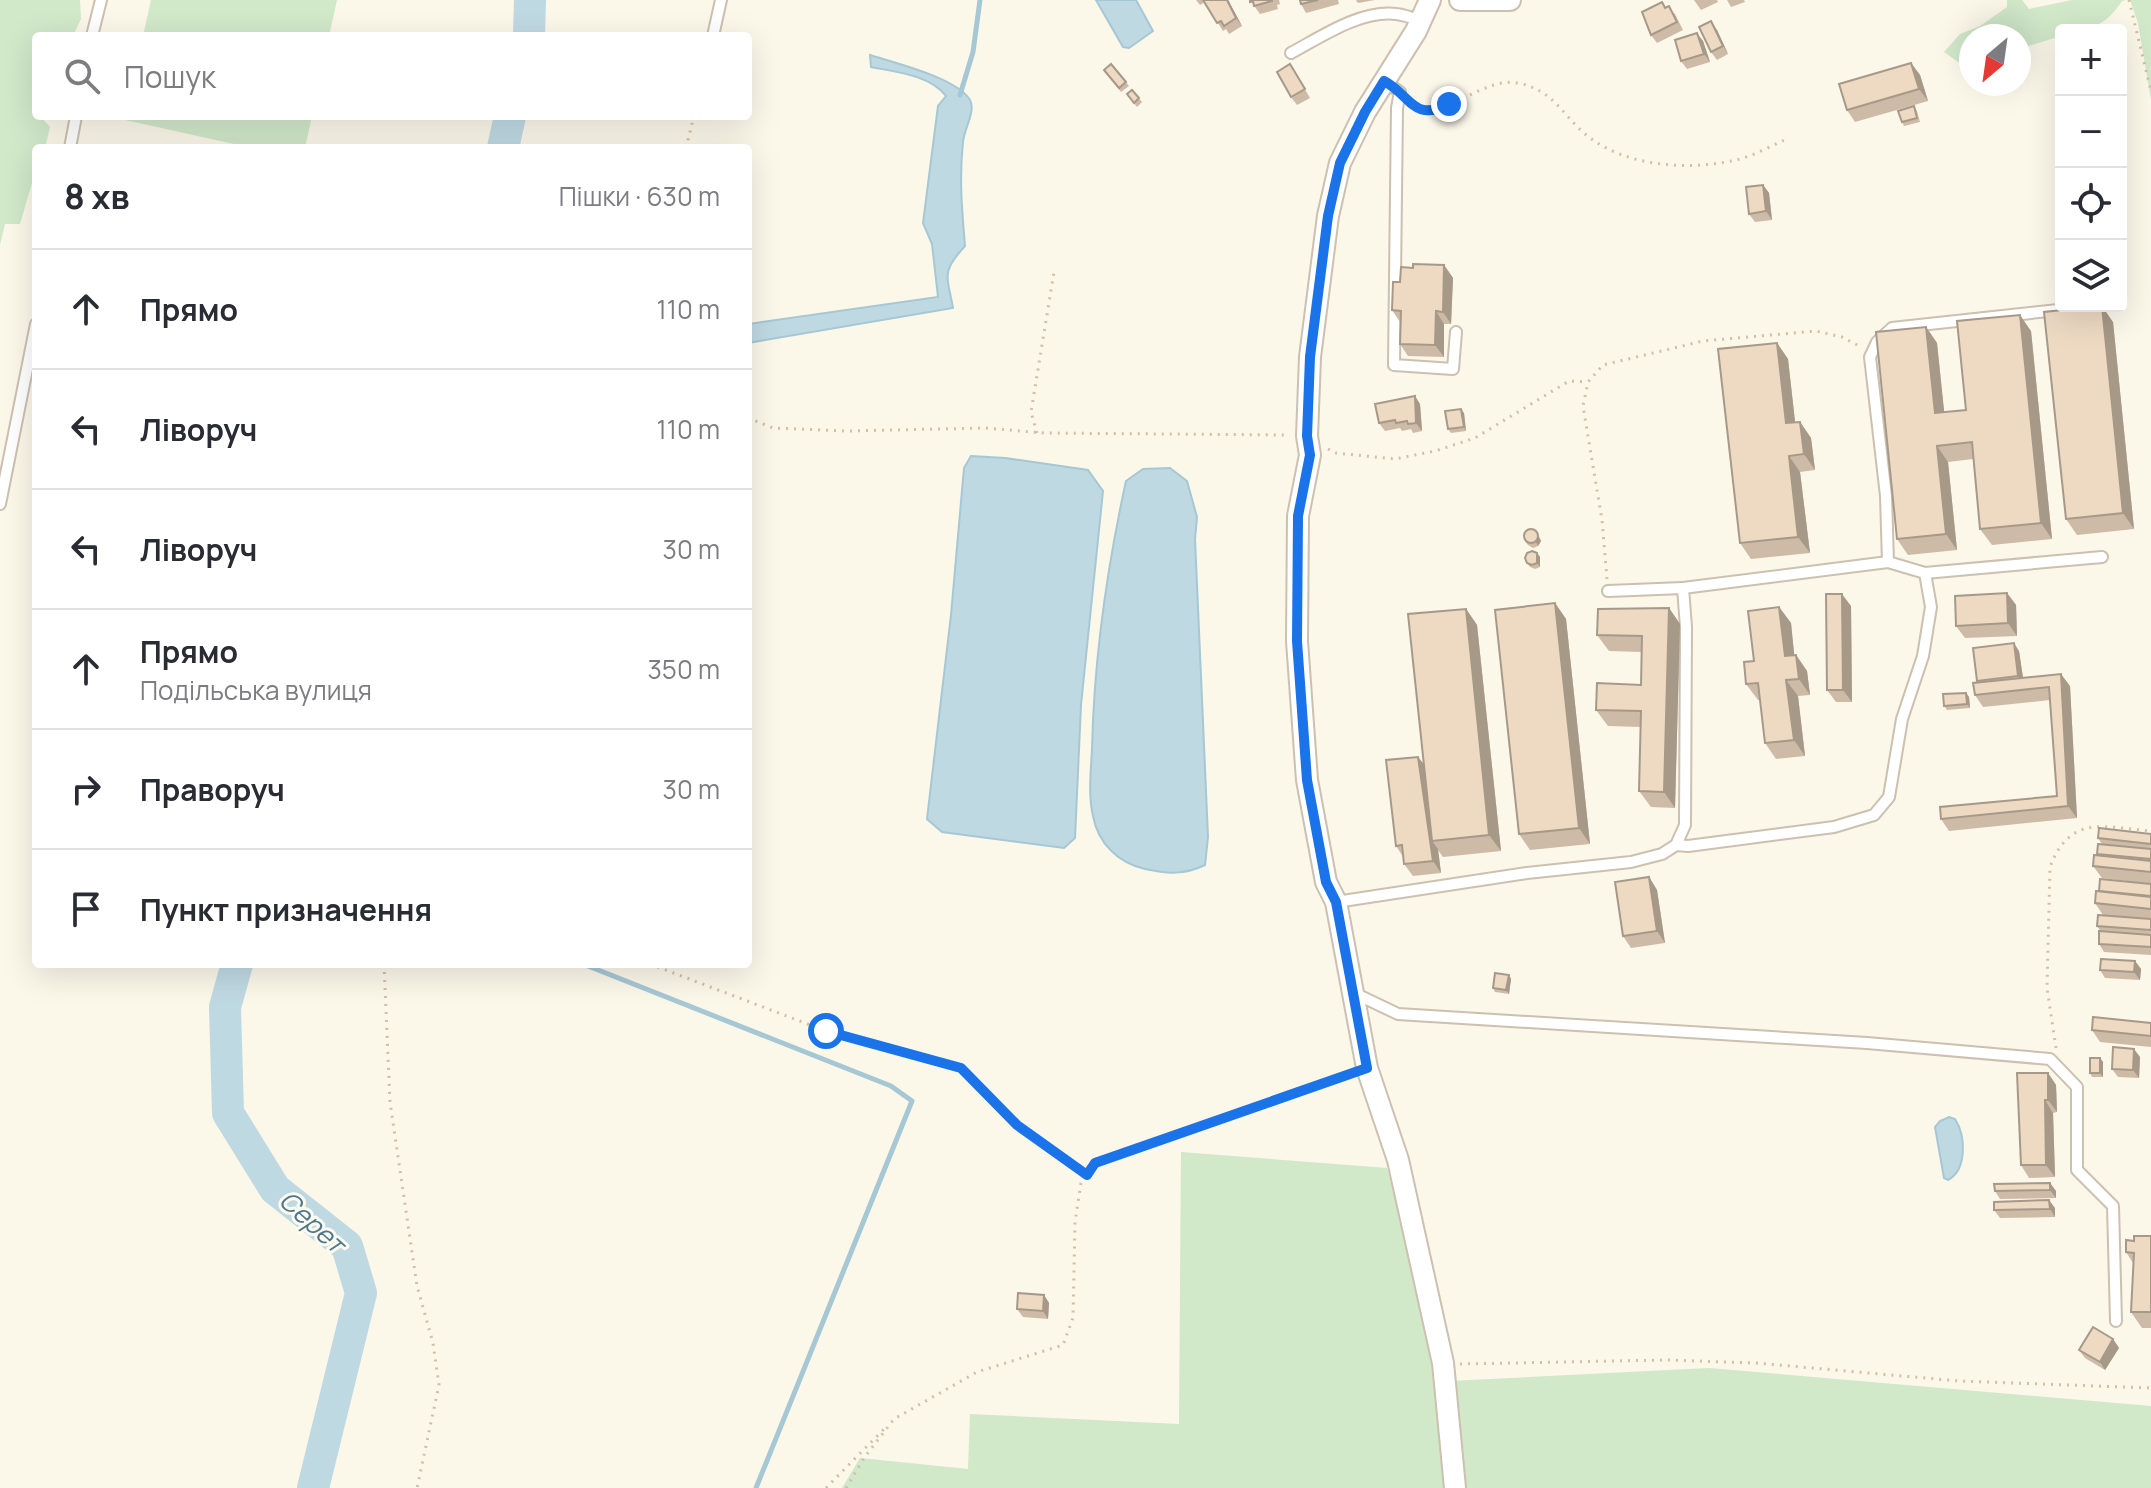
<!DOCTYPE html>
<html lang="uk">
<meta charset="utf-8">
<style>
:root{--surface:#fff;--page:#f2f2f3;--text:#2b2b33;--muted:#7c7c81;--line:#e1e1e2}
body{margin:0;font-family:Manrope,sans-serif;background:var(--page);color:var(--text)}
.controls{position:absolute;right:24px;top:24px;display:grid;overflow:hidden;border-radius:8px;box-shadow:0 8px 32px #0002}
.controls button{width:72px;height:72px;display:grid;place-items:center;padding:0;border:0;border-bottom:2px solid var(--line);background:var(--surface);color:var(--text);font:40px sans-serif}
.compass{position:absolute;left:1959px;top:24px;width:72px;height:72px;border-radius:50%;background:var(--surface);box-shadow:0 8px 32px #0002;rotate:209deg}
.stop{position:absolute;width:24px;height:24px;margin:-18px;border:6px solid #1a73e8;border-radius:50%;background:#fff}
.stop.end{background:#1a73e8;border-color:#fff;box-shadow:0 2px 8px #0008}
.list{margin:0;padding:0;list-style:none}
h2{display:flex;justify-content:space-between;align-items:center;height:104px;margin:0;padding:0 32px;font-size:34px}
h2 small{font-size:26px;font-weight:400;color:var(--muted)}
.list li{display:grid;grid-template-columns:52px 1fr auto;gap:24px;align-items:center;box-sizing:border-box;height:120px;padding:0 32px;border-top:2px solid var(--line)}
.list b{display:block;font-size:30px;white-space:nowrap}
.list p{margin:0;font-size:26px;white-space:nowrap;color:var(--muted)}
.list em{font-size:26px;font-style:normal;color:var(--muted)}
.icon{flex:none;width:44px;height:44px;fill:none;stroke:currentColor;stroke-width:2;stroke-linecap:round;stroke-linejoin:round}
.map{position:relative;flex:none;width:2151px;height:1488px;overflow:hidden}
.search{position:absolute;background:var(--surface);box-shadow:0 8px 32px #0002;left:32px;top:32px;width:720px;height:88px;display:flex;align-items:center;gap:20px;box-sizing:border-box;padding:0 28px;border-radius:8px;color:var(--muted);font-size:30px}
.panel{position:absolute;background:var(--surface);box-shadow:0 8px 32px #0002;left:32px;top:144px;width:720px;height:824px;border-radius:8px}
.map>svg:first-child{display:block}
.green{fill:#d1e8c9}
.water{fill:#bfd9e3;stroke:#a6c7d4;stroke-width:2}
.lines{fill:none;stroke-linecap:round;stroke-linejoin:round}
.stream{stroke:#a6c7d4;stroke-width:5}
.river{stroke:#bfd9e3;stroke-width:32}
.service-casing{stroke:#ccc0b0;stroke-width:14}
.minor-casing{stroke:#ccc0b0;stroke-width:24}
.path{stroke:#d3bea6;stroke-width:3;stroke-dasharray:2 6;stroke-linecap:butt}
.service{stroke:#fff;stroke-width:10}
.minor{stroke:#fff;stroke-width:20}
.wall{fill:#cdbba8}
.shaded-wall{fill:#a79988}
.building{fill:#eedac3;stroke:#a79988;stroke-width:2}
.route{stroke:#1a73e8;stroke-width:10}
.labels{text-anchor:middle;stroke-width:6;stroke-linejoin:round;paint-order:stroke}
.water-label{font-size:26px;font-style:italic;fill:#4d788c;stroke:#fefaf0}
</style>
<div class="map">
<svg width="2151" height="1488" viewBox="0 0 2151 1488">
<rect width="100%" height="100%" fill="#fbf7e9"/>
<!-- green -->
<g class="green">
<path d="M0 0H80L81 19 73 36H36V116H40L50 127 45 148H36V169L20 224H5L0 245Z"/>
<path d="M151 0H337L329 36H143Z"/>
<path d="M2007 0H2022L2029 9 2072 0H2126L2122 1C2105 27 2091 30 2061 30V36L2019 49V36H1971V71L1944 52 1960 34 1980 26 2007 7Z"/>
<path d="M2130 0H2151V100L2138 23Z"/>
<path d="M126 116H312L305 148H252L125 120Z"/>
<path d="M1181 1152 1387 1168 1435 1344 1446 1488H842L860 1458 968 1469 970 1414 1179 1424Z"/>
<path d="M1709 1368 2151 1406V1488H1452L1450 1381Z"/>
</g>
<!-- water -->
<g class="water">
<path d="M1096 0H1136L1153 31 1129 48 1123 47Z"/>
<path d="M870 55C895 63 957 78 970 100 976 111 964 129 963 142 959 177 962 211 965 246 941 272 947 275 953 308L748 343V324L938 297 932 244 923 223 938 106 946 96C930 75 896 72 871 67Z"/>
<path d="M971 456 1005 458 1088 470 1103 491 1081 705 1075 838 1064 848 942 832 927 819 951 615 964 468Z"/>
<path d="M1170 468 1187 481 1197 517 1195 539 1208 837 1205 865C1184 875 1168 874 1145 869 1119 863 1098 844 1093 816 1088 795 1091 770 1092 749 1094 660 1107 568 1126 481L1143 469Z"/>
<path d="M1949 1117 1955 1119C1966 1136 1967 1170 1948 1180L1944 1178 1935 1127 1940 1121Z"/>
</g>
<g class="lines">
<!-- stream -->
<g class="stream">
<path d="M960 95 973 52 980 0"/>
<path d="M583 964 891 1086 912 1101 756 1488"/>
</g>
<!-- river -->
<g class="river">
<path d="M529 36 530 0"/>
<path d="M503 148 510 116"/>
<path d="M237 964 225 1007 228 1113 275 1189 347 1246 361 1293 313 1488"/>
</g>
<defs>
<g id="service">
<path d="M92 36 101 0"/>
<path d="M713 36 721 0"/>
<path d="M1291 53C1321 37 1360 10 1396 14 1405 15 1413 18 1421 21"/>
<path d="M1384 81 1400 92 1397 108 1394 365 1453 369 1456 332"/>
<path d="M70 148 76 116"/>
<path d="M0 504 36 324"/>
<path d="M1888 562 1886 496 1870 357 1877 342 1892 328 2095 306"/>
<path d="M1608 591 1683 588"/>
<path d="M1676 845 1688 846 1834 827 1874 815 1889 797 1902 719 1923 656 1931 607 1925 573"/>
<path d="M1336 902 1527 873 1631 862 1662 854 1676 845 1685 825 1686 627 1683 588 1888 562 1925 573 2102 557"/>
<path d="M1354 993 1398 1014 1867 1043 2050 1059 2077 1087V1170L2113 1206 2116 1321"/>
</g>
<g id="minor">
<path d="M1430 0 1416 31 1365 112 1340 163 1328 216 1310 357 1307 436 1310 455 1298 516 1297 641 1307 780 1326 882 1336 902 1367 1068 1398 1160 1443 1363 1455 1488"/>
<path d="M1460 0H1510"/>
</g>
</defs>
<!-- service casing -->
<use href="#service" class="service-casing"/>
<!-- minor casing -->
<use href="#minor" class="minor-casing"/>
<!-- path -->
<g class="path">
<path d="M2129 0 2151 91"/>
<path d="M1410 104C1441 126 1480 76 1518 83 1553 90 1561 113 1585 134 1625 167 1687 171 1736 160 1753 156 1771 146 1787 139"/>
<path d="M686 148 694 116"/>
<path d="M748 418 773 428 847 431 985 428 1044 433 1288 435"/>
<path d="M1037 433 1031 412 1054 272"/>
<path d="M1328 449 1336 453 1395 459 1435 451 1475 438 1569 381 1588 382"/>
<path d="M1607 579 1602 520 1583 406 1588 382 1603 365 1703 341 1816 331 1842 337 1859 346"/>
<path d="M384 964 390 1102 417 1286 433 1343 439 1385 417 1488"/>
<path d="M650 964 826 1031 961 1068 1017 1125 1087 1175"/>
<path d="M2056 1048 2047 988 2050 867C2070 814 2104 827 2151 831"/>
<path d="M1460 1364 1667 1360 1756 1363 1959 1381 2151 1388"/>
<path d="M826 1488 885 1428"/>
<path d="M846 1488 864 1458 894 1419 977 1372 1063 1345 1073 1318 1075 1222 1081 1183 1095 1163 1349 1074"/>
</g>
<!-- service -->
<use href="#service" class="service"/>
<!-- minor -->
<use href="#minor" class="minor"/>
</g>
<!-- wall -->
<g class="wall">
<path d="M1196 0H1228L1242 26 1229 34 1226 29 1223 31 1205 2 1200 5Z"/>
<path d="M1250 0H1279L1280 4 1277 5 1278 9 1260 14Z"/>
<path d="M1300 0H1338L1339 4 1306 13 1301 4Z"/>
<path d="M1356 0H1375L1358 3Z"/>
<path d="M1694 0H1717L1718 2 1701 10Z"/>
<path d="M1727 0H1744L1745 2 1731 7Z"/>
<path d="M1662 2 1666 7 1675 14 1683 30 1657 43 1651 35Z"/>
<path d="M1717 30 1728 54 1717 60 1711 52Z"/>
<path d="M1703 41 1710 62 1687 69 1681 61Z"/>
<path d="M1911 63 1920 75 1928 101 1855 122 1847 110Z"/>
<path d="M1111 64 1129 86 1121 92 1104 70Z"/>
<path d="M1290 64 1310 98 1297 105 1291 97Z"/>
<path d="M1132 90 1142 102 1137 107 1127 94Z"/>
<path d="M1914 106 1917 111 1920 122 1904 126 1902 122Z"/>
<path d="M1763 185 1769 193 1772 220 1755 222 1749 214Z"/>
<path d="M1444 265 1453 278 1451 324H1444V357L1408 356 1400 344V322L1392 310 1400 282 1413 268Z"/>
<path d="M2113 322 2134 529 2077 535 2066 519Z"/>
<path d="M1926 327 1937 343 1944 412 1966 410 2031 331 2052 539 1992 545 1980 529 1973 459 1948 462 1957 550 1908 555 1897 539Z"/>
<path d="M1777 343 1788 359 1795 422H1800L1811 438 1815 470 1800 472 1810 553 1751 559 1740 543Z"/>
<path d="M1420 404 1422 431 1413 433 1411 429 1402 431 1400 428 1385 431 1379 423Z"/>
<path d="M1464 413 1466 431 1451 433 1448 429Z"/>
<path d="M1539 536 1541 541 1538 546 1533 548 1528 545 1525 541Z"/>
<path d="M1537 553 1540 557V567L1535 569 1530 567 1527 563Z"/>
<path d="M2007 593 2016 605 2017 636 1965 638 1956 626Z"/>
<path d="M1555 603 1566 619 1590 844 1530 850 1519 834Z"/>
<path d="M1851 606 1852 702H1836L1827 690Z"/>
<path d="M1779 607 1791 623 1794 655H1796L1807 671 1810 695 1798 696 1805 756 1776 759 1765 743 1760 700H1758L1746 684 1754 661Z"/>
<path d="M1669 608 1680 624 1675 808 1651 807 1639 791 1641 727 1608 726 1596 710 1641 685 1642 652 1609 651 1597 635Z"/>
<path d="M1466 609 1477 625 1501 851 1443 857 1438 850 1441 873 1413 876 1404 864V858L1396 846 1418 757 1424 764Z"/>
<path d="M2019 651 2023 678 2070 686 2077 818 1949 831 1941 819 2057 796 2050 700 1983 707 1975 695 1978 683 1977 681Z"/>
<path d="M1966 693 1969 697 1970 708 1947 710 1944 706Z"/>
<path d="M2151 834V884L2102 878 2093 866 2098 855 2097 854 2102 844 2098 838Z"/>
<path d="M1649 877 1657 890 1665 943 1631 948 1623 936Z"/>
<path d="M2151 884V955L2104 952 2099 944 2101 932 2097 926 2103 915 2095 903 2096 891Z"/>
<path d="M2135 961 2141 969 2140 980 2105 978 2100 970Z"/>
<path d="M1509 975 1511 979 1509 994 1495 992 1493 988Z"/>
<path d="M2151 1023V1047L2100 1042 2092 1030Z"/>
<path d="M2140 1057 2139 1078 2118 1077 2112 1069Z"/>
<path d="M2100 1058 2103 1062V1077H2092L2090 1073Z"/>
<path d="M2048 1073 2056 1085 2057 1112 2053 1113 2055 1177 2029 1178 2021 1165Z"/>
<path d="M2050 1183 2056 1191V1198L2000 1199 1995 1191Z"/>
<path d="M2055 1208V1217L2000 1218 1994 1210Z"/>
<path d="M2151 1236V1328H2142L2131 1312 2133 1263 2126 1252 2134 1241Z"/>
<path d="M1044 1295 1049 1303 1048 1319 1023 1317 1017 1309Z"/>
<path d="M2113 1339 2119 1348 2105 1370 2085 1358 2079 1350Z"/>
</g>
<!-- shaded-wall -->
<g class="shaded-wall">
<path d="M1227 0H1228L1242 26 1236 18Z"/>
<path d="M1711 21 1717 30 1728 54 1723 46Z"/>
<path d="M1697 33 1703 41 1710 62 1704 54Z"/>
<path d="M1911 63 1920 75 1928 101 1919 89Z"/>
<path d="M1763 185 1769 193 1772 220 1766 211Z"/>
<path d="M1444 265 1453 278 1451 324 1443 312Z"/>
<path d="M2102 306 2113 322 2134 529 2123 513Z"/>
<path d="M1436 311 1444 324V357L1435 345Z"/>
<path d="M2020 315 2031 331 2052 539 2041 523Z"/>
<path d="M1926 327 1937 343 1946 429 1935 413Z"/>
<path d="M1777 343 1788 359 1797 439 1786 423Z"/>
<path d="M1415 396 1420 404 1422 431 1416 423Z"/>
<path d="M1461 409 1464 413 1466 431 1464 427Z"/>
<path d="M1800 422 1811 438 1815 470 1804 454Z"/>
<path d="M1937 446 1948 462 1957 550 1946 534Z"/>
<path d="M1789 456 1800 472 1810 553 1798 537Z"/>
<path d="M1536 532 1541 541 1538 546 1536 542Z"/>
<path d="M1537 553 1540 557V567L1537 563Z"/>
<path d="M2007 593 2016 605 2017 636 2008 623Z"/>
<path d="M1842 594 1851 606 1852 702 1843 690Z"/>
<path d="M1555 603 1566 619 1590 844 1579 828Z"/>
<path d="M1779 607 1791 623 1796 672 1785 656Z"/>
<path d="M1669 608 1680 624 1675 808 1664 792Z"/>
<path d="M1466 609 1477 625 1501 851 1489 835Z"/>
<path d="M2014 643 2019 651 2024 684 2018 676Z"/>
<path d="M1796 655 1807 671 1810 695 1799 679Z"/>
<path d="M2061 674 2070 686 2077 818 2068 806Z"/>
<path d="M1786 680 1798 696 1805 756 1794 740Z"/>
<path d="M1966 693 1969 697 1970 708 1967 704Z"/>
<path d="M1418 757 1427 769 1432 841 1438 849 1441 873 1433 861Z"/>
<path d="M1649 877 1657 890 1665 943 1657 931Z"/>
<path d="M2135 961 2141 969 2140 980 2134 972Z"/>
<path d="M1509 975 1511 979 1509 994 1506 990Z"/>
<path d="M2134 1049 2140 1057 2139 1078 2133 1070Z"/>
<path d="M2100 1058 2103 1062V1077L2100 1073Z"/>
<path d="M2048 1073 2056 1085 2057 1112 2048 1100Z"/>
<path d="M2045 1100 2053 1113 2055 1177 2046 1165Z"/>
<path d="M2050 1183 2056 1191V1198L2050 1190Z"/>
<path d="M2049 1200 2055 1208V1217L2050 1209Z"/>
<path d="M1044 1295 1049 1303 1048 1319 1043 1311Z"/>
<path d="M2113 1339 2119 1348 2105 1370 2100 1362Z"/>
</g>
<!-- building -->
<g class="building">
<path d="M1203 0H1227L1236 18 1224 26 1221 21 1217 23Z"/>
<path d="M1250 0H1272V1L1254 6 1253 1 1250 2Z"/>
<path d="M1300 0H1318L1301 4Z"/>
<path d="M1662 2 1665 8 1669 6 1677 22 1651 35 1642 12Z"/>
<path d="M1711 21 1723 46 1711 52 1699 27Z"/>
<path d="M1697 33 1704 54 1681 61 1675 40Z"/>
<path d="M1911 63 1919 89 1847 110 1839 84Z"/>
<path d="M1111 64 1126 82 1119 88 1104 70Z"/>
<path d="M1290 64 1305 89 1291 97 1277 72Z"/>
<path d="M1132 90 1139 98 1134 103 1127 94Z"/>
<path d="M1914 106 1917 118 1902 122 1898 111Z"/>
<path d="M1763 185 1766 211 1749 214 1746 187Z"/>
<path d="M1413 264 1444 265 1443 312 1436 311 1435 345 1400 344 1401 311 1392 310 1393 282H1400L1401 267 1413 268Z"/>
<path d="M2102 306 2123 513 2066 519 2044 312Z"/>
<path d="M2020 315 2041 523 1980 529 1972 442 1937 446 1946 534 1897 539 1876 332 1926 327 1935 413 1966 410 1957 321Z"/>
<path d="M1777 343 1786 423 1800 422 1804 454 1789 456 1798 537 1740 543 1718 349Z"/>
<path d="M1415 396 1416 423 1408 424 1407 421 1396 423 1395 420 1379 423 1375 404Z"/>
<path d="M1461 409 1464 427 1448 429 1445 411Z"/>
<circle cx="1531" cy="536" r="7"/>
<path d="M1532 551 1537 553V563L1532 565 1527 563 1525 558 1527 553Z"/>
<path d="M2007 593 2008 623 1956 626 1955 596Z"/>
<path d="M1826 594H1842L1843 690H1827Z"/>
<path d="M1555 603 1579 828 1519 834 1495 610Z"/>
<path d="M1779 607 1785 656 1796 655 1799 679 1786 680 1794 740 1765 743 1758 683 1746 684 1744 662 1754 661 1748 611Z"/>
<path d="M1669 608 1664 792 1639 791 1641 711 1596 710 1597 683 1641 685 1642 636 1597 635 1598 609Z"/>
<path d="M1466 609 1489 835 1432 841 1408 614Z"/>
<path d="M2014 643 2018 676 1977 681 1973 648Z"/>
<path d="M2061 674 2068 806 1941 819 1940 807 2057 796 2049 687 1975 695 1973 683Z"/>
<path d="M1966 693 1967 704 1944 706 1943 694Z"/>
<path d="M1418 757 1433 861 1404 864 1402 845 1396 846 1386 760Z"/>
<path d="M2099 828 2151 834V844L2098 838Z"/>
<path d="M2098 844 2151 849V859L2097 854Z"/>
<path d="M2094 855 2151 861V872L2093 866Z"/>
<path d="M1649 877 1657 931 1623 936 1615 882Z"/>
<path d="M2100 879 2151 884V896L2099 891Z"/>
<path d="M2096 891 2151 897V909L2095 903Z"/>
<path d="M2098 915 2151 919V930L2097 926Z"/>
<path d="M2099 931 2151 935V947L2099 944Z"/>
<path d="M2101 959 2135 961 2134 972 2100 970Z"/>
<path d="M1495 973 1509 975 1506 990 1493 988Z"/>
<path d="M2093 1017 2151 1023V1036L2092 1030Z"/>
<path d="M2113 1047 2134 1049 2133 1070 2112 1069Z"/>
<rect x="2090" y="1058" width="10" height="15"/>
<path d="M2017 1073H2048V1100H2045L2046 1165H2021Z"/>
<path d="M2050 1183V1190L1995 1191 1994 1184Z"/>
<path d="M2049 1200 2050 1209 1994 1210V1202Z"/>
<path d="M2134 1236H2151V1312H2131L2134 1253 2126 1252V1240L2134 1241Z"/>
<path d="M1018 1293 1044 1295 1043 1311 1017 1309Z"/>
<path d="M2093 1327 2113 1339 2100 1362 2079 1350Z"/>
</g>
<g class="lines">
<!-- route -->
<path class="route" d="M826 1031 961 1068 1017 1125 1087 1175 1095 1163 1367 1068 1336 902 1326 882 1307 780 1297 641 1298 516 1310 455 1307 436 1310 357 1328 216 1340 163 1365 112 1384 81C1411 95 1413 123 1449 104"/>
</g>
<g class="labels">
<!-- water labels -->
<g class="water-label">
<text transform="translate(312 1222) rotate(42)" y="9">Серет</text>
</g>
</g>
</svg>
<div class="controls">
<button>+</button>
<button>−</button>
<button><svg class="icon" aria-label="locate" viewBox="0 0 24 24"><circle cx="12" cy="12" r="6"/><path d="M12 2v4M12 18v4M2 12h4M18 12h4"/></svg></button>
<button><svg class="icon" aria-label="layers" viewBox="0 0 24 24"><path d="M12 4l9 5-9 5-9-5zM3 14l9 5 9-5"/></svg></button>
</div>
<svg class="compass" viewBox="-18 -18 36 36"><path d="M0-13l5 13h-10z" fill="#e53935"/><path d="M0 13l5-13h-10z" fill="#7c7c81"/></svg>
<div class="stop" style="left:826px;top:1031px"></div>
<div class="stop end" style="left:1449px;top:104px"></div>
<div class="search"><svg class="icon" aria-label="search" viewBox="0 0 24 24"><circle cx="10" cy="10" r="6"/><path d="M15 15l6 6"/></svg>Пошук</div>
<section class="panel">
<h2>8 хв<small>Пішки · 630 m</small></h2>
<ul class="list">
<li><svg class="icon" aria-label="ahead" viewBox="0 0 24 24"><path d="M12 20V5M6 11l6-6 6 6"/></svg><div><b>Прямо</b></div><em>110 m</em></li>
<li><svg class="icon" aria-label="left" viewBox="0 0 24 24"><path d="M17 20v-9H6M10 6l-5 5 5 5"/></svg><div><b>Ліворуч</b></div><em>110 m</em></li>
<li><svg class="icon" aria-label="left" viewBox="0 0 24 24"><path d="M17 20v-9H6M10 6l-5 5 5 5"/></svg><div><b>Ліворуч</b></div><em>30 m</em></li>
<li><svg class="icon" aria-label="ahead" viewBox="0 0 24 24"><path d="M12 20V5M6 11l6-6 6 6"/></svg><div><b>Прямо</b><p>Подільська вулиця</p></div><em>350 m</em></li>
<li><svg class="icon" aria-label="right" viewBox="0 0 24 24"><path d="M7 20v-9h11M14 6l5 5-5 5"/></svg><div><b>Праворуч</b></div><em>30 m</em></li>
<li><svg class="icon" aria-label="arrive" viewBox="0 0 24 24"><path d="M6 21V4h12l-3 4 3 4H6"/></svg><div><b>Пункт призначення</b></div></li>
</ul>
</section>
</div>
